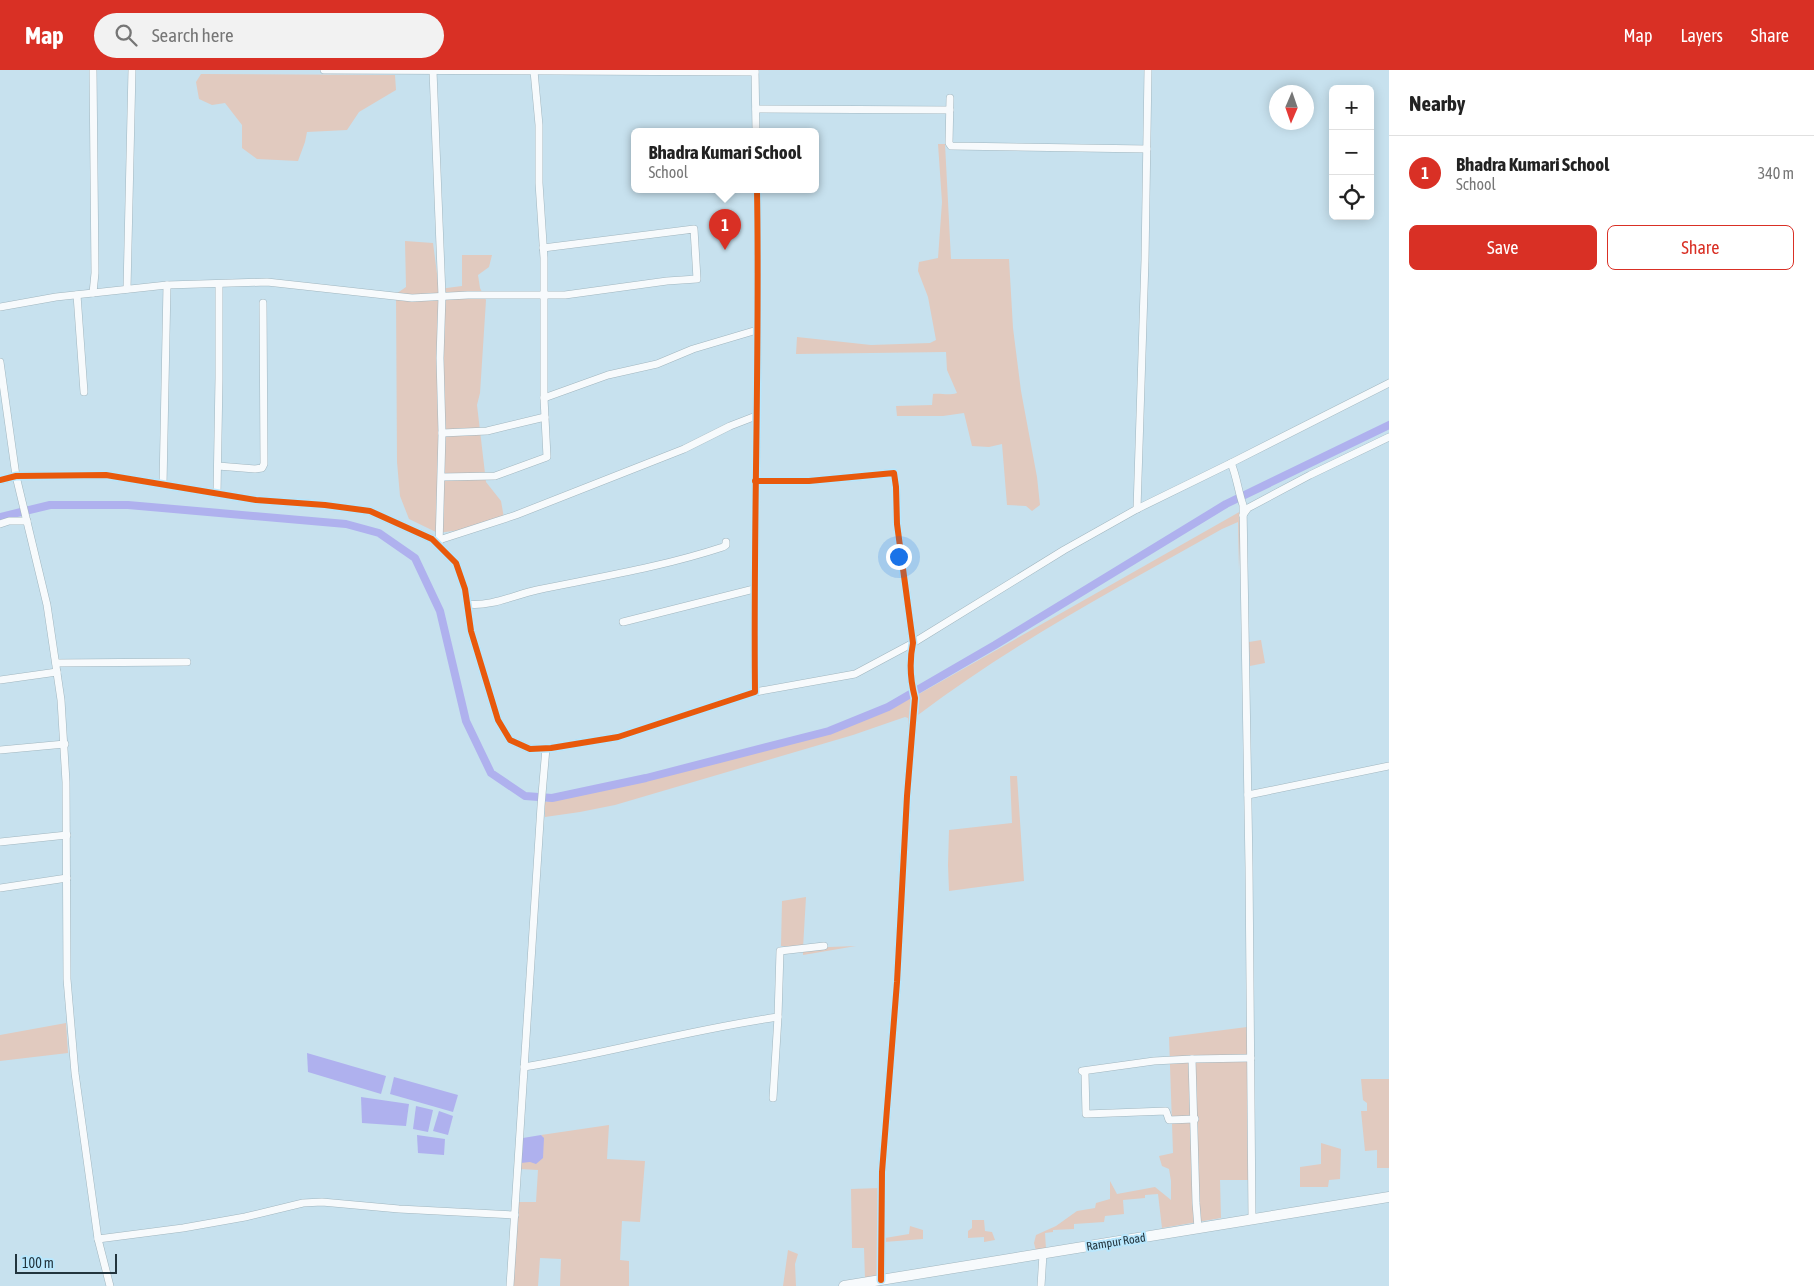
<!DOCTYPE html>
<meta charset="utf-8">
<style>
:root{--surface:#fff;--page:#f2f2f2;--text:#222;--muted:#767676;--line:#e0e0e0;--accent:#d93025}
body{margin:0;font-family:"Asap Condensed",sans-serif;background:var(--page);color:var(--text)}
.controls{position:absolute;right:15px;top:15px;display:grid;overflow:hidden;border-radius:8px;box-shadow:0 2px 12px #0003}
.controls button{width:45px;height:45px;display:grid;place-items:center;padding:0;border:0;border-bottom:1px solid var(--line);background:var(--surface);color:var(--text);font:25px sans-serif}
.compass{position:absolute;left:1269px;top:15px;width:45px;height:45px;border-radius:50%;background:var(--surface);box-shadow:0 2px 12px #0003;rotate:182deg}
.scale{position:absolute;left:15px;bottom:12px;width:102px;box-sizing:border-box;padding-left:5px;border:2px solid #22343d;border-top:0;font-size:14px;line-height:18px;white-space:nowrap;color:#22343d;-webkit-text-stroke:4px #b8e7fd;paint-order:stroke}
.you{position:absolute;left:898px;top:486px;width:18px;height:18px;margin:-12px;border:4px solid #fff;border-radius:50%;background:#1a73e8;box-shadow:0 0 0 8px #1a73e833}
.badge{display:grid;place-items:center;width:32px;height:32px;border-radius:50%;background:var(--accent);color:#fff;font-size:16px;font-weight:700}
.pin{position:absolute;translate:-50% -41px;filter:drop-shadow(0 1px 2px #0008)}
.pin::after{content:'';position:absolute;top:26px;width:18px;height:15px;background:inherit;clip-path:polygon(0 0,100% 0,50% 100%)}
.popup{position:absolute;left:631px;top:58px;width:188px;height:65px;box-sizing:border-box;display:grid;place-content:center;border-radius:8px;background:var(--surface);filter:drop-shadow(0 1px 4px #0005);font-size:16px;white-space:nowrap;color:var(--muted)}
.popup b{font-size:19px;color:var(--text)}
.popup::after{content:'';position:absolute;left:50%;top:100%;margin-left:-10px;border:10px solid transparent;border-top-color:var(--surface)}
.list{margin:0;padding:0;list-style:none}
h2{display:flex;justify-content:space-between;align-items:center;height:65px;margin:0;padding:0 20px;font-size:21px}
h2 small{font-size:16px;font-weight:400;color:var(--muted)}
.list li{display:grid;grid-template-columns:32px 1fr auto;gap:15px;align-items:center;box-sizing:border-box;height:75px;padding:0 20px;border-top:1px solid var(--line)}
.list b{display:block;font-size:19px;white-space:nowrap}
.list p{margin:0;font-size:16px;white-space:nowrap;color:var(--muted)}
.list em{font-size:16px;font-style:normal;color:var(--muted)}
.actions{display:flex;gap:10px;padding:15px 20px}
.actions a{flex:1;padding:11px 0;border:1px solid var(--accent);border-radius:8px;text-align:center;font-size:18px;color:var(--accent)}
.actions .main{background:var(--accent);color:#fff}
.icon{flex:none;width:28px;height:28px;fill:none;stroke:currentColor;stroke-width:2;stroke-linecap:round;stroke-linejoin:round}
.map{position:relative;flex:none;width:1389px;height:1216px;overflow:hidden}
header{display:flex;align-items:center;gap:30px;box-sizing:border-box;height:70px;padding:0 25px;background:var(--accent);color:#fff}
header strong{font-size:24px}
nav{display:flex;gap:28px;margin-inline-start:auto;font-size:18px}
.search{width:350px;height:45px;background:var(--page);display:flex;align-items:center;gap:12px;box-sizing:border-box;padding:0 18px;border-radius:28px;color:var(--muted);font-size:19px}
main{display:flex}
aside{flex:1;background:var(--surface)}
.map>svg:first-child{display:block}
.green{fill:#e1cabf}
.water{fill:#afb1ee}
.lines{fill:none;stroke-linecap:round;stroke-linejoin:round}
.canal{stroke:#afb1ee;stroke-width:8}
.minor-casing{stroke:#a1b6bf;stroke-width:8}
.secondary-casing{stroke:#a1b6bf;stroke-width:11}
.minor{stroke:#f7fafc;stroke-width:7}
.secondary{stroke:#f7fafc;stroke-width:10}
.cycleway-casing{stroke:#b8e7fd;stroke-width:9}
.cycleway{stroke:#e8590c;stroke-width:6}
.labels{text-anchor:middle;stroke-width:4;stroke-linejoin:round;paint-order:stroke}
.street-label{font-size:12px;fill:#22343d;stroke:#b8e7fd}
</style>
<header>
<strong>Map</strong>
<div class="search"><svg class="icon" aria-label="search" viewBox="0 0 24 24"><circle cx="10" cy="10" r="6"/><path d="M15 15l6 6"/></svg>Search here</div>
<nav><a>Map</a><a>Layers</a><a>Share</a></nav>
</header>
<main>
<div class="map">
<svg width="1389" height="1216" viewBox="0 0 1389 1216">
<rect width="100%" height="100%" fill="#c7e1ee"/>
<!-- green -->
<g class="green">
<path d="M201 4 395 5 396 20 359 42 347 60 307 62 305 72 298 91 257 89 242 78V55L225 33 212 35 199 29 196 12Z"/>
<path d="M938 74H945L951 189H1009L1013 258 1021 321 1037 407 1040 435 1032 441 1026 436 1007 435 1002 374 989 377 972 376 964 343 943 346H897L896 336 932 335 933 324C942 323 948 326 957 323L947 300 946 282 796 284 797 267 871 275 930 273 936 270 928 227 918 201 919 192 938 188 942 132Z"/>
<path d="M405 171 433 173 439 219 462 216V185H492L489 197 478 205 480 218 486 230 480 323 477 335 486 412 501 431 504 448 490 456 438 463 409 449 400 426 397 392 396 224 406 217Z"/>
<path d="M1241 441 1239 500 1238 452 1222 459C1119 517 1013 573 918 645L919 624Z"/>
<path d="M1261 570 1265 593 1250 596 1249 572Z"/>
<path d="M912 627 908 667V648L905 647 853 665 615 735 580 742 545 747V732L646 711 829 664 889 640Z"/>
<path d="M1010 706H1017L1024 811 949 821 948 795 949 760 1012 753Z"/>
<path d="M806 827 803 878 856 876 803 885V878L781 876 782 831Z"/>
<path d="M66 953 68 983 0 991V965Z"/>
<path d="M1247 957 1248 1110H1220L1221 1148 1162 1158 1158 1124 1145 1125V1128L1123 1130 1124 1144 1105 1146 1104 1152 1074 1154V1159L1053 1160V1162L1045 1163 1046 1179 1036 1181 1034 1173 1036 1165 1056 1156 1077 1141 1095 1138 1096 1133 1110 1129V1111L1117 1124 1155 1117 1171 1130V1111L1169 1099 1162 1096 1159 1086 1173 1083 1169 967Z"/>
<path d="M1361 1009H1389V1098H1377V1080L1365 1081 1361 1041H1367V1033L1363 1030Z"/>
<path d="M609 1055 607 1089 645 1091 640 1152 622 1151 620 1190 629 1191V1216H560L561 1189 540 1188 538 1216H512L519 1132H536L538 1100 520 1099 521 1093 544 1069 541 1065Z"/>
<path d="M1321 1073 1341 1079 1340 1109 1329 1110 1328 1117H1300V1097L1321 1094Z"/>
<path d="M880 1118 879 1207 865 1209 864 1178H852L851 1119Z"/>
<path d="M972 1150H984L985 1161 992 1162 995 1170 984 1172V1167L968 1168V1161L972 1158Z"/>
<path d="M910 1156 923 1160V1169L884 1172 885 1168 909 1164Z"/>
<path d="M788 1180 798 1184 795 1194 796 1216H783Z"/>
</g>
<!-- water -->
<g class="water">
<path d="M307 983 386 1006 381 1024 308 1002Z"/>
<path d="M394 1007 458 1025 453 1042 390 1024Z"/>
<path d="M361 1027 409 1034 406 1056 362 1053Z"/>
<path d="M416 1036 433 1040 428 1062 413 1059Z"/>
<path d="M439 1041 453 1046 448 1065 433 1061Z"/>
<path d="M417 1065 445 1069 444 1085 418 1083Z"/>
<path d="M541 1065 544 1068 543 1088 536 1094 530 1092 521 1093 523 1068Z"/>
</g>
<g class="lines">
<!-- canal -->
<path class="canal" d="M0 447 50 435H128L346 454 379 463 415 488 440 541 466 651 491 703 525 726 552 728 646 708 829 661 888 637 995 575 1226 434 1389 355"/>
<defs>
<g id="minor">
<path d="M324 0 755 2"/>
<path d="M755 0 756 61"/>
<path d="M433 1 442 226 440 288 442 363 439 476"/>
<path d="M950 28 949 73 951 76 1147 79"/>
<path d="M756 39 950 40"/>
<path d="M127 219 132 0"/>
<path d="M93 223 95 203 93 0"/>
<path d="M77 225 84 322"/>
<path d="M0 237 56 227 167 215 267 212 412 228 468 225H565L667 211 697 209 694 159 543 178"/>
<path d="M0 292 16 406 47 535 61 630 66 712 67 909 75 1003 98 1169 110 1216"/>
<path d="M544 328 608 305 657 294 693 279 757 260"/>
<path d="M442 363 487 361 545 347"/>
<path d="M1231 393C1237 407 1238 421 1243 435L1249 797 1252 1150"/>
<path d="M218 396 255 399 262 398 264 394 263 233"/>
<path d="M442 407 495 406 547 387 544 328V188L539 113V55L534 1"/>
<path d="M0 410 16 406 106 405 256 430 325 435 370 441 432 469 456 493 465 519 471 561 498 650 510 670 530 679 551 678 618 667 755 622C753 454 760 286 757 119"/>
<path d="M755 411H809L894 403 896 417 897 454 913 573C909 592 910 609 915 628L907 726 897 912 882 1102 881 1210"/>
<path d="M163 415 167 215"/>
<path d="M217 424 219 308V214"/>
<path d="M1137 439 1145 190 1148 0"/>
<path d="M1243 445 1248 438 1310 405 1389 367"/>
<path d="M0 454 9 451H27"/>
<path d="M439 470 516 445 684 379 730 356 756 346"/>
<path d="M467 534C491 537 514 525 537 520 600 507 662 497 723 477L726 475V472"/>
<path d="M623 552 754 519"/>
<path d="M56 593 187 592"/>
<path d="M0 610 57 602"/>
<path d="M755 622 855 604 913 573 1064 480 1137 439 1231 393 1389 313"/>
<path d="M0 680 65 674"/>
<path d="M1248 725 1389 696"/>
<path d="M0 772 67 765"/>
<path d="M0 818 67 808"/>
<path d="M1192 989 1154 991 1082 1001 1085 1003 1086 1044 1166 1041 1169 1050 1195 1049"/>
<path d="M524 997C609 983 693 959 778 947L780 881 824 876"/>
<path d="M773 1028 778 947"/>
<path d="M1198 1158 1196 1133 1192 989 1251 988"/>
<path d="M98 1169 183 1158 245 1147 303 1133 322 1132 399 1139 515 1145"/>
<path d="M510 1216 541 736 546 678"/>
<path d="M1041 1216 1043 1184"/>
</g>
<path id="secondary" d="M844 1216 1389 1127"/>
</defs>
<!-- minor casing -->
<use href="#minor" class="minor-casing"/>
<!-- secondary casing -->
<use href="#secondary" class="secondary-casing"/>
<!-- minor -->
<use href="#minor" class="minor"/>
<!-- secondary -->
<use href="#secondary" class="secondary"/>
<defs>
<g id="cycleway">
<path d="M0 410 16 406 106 405 256 430 325 435 370 441 432 469 456 493 465 519 471 561 498 650 510 670 530 679 551 678 618 667 755 622C753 454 760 286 757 119"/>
<path d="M755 411H809L894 403 896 417 897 454 913 573C909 592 910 609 915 628L907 726 897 912 882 1102 881 1210"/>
</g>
</defs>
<!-- cycleway casing -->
<use href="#cycleway" class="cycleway-casing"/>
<!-- cycleway -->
<use href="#cycleway" class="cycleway"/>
</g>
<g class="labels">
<!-- street labels -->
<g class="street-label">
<text transform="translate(1116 1172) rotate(-9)" y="4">Rampur Road</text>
</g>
</g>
</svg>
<div class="controls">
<button>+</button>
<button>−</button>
<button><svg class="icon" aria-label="locate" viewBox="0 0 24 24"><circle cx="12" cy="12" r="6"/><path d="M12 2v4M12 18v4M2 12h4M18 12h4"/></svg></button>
</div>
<svg class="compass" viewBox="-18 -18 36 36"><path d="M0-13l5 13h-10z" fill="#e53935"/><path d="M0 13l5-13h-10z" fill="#767676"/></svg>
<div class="scale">100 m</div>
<div class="you"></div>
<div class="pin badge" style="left:725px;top:180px">1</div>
<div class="popup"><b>Bhadra Kumari School</b>School</div>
</div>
<aside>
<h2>Nearby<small></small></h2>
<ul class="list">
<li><span class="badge">1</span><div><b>Bhadra Kumari School</b><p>School</p></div><em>340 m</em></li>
</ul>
<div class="actions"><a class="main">Save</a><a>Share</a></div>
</aside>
</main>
